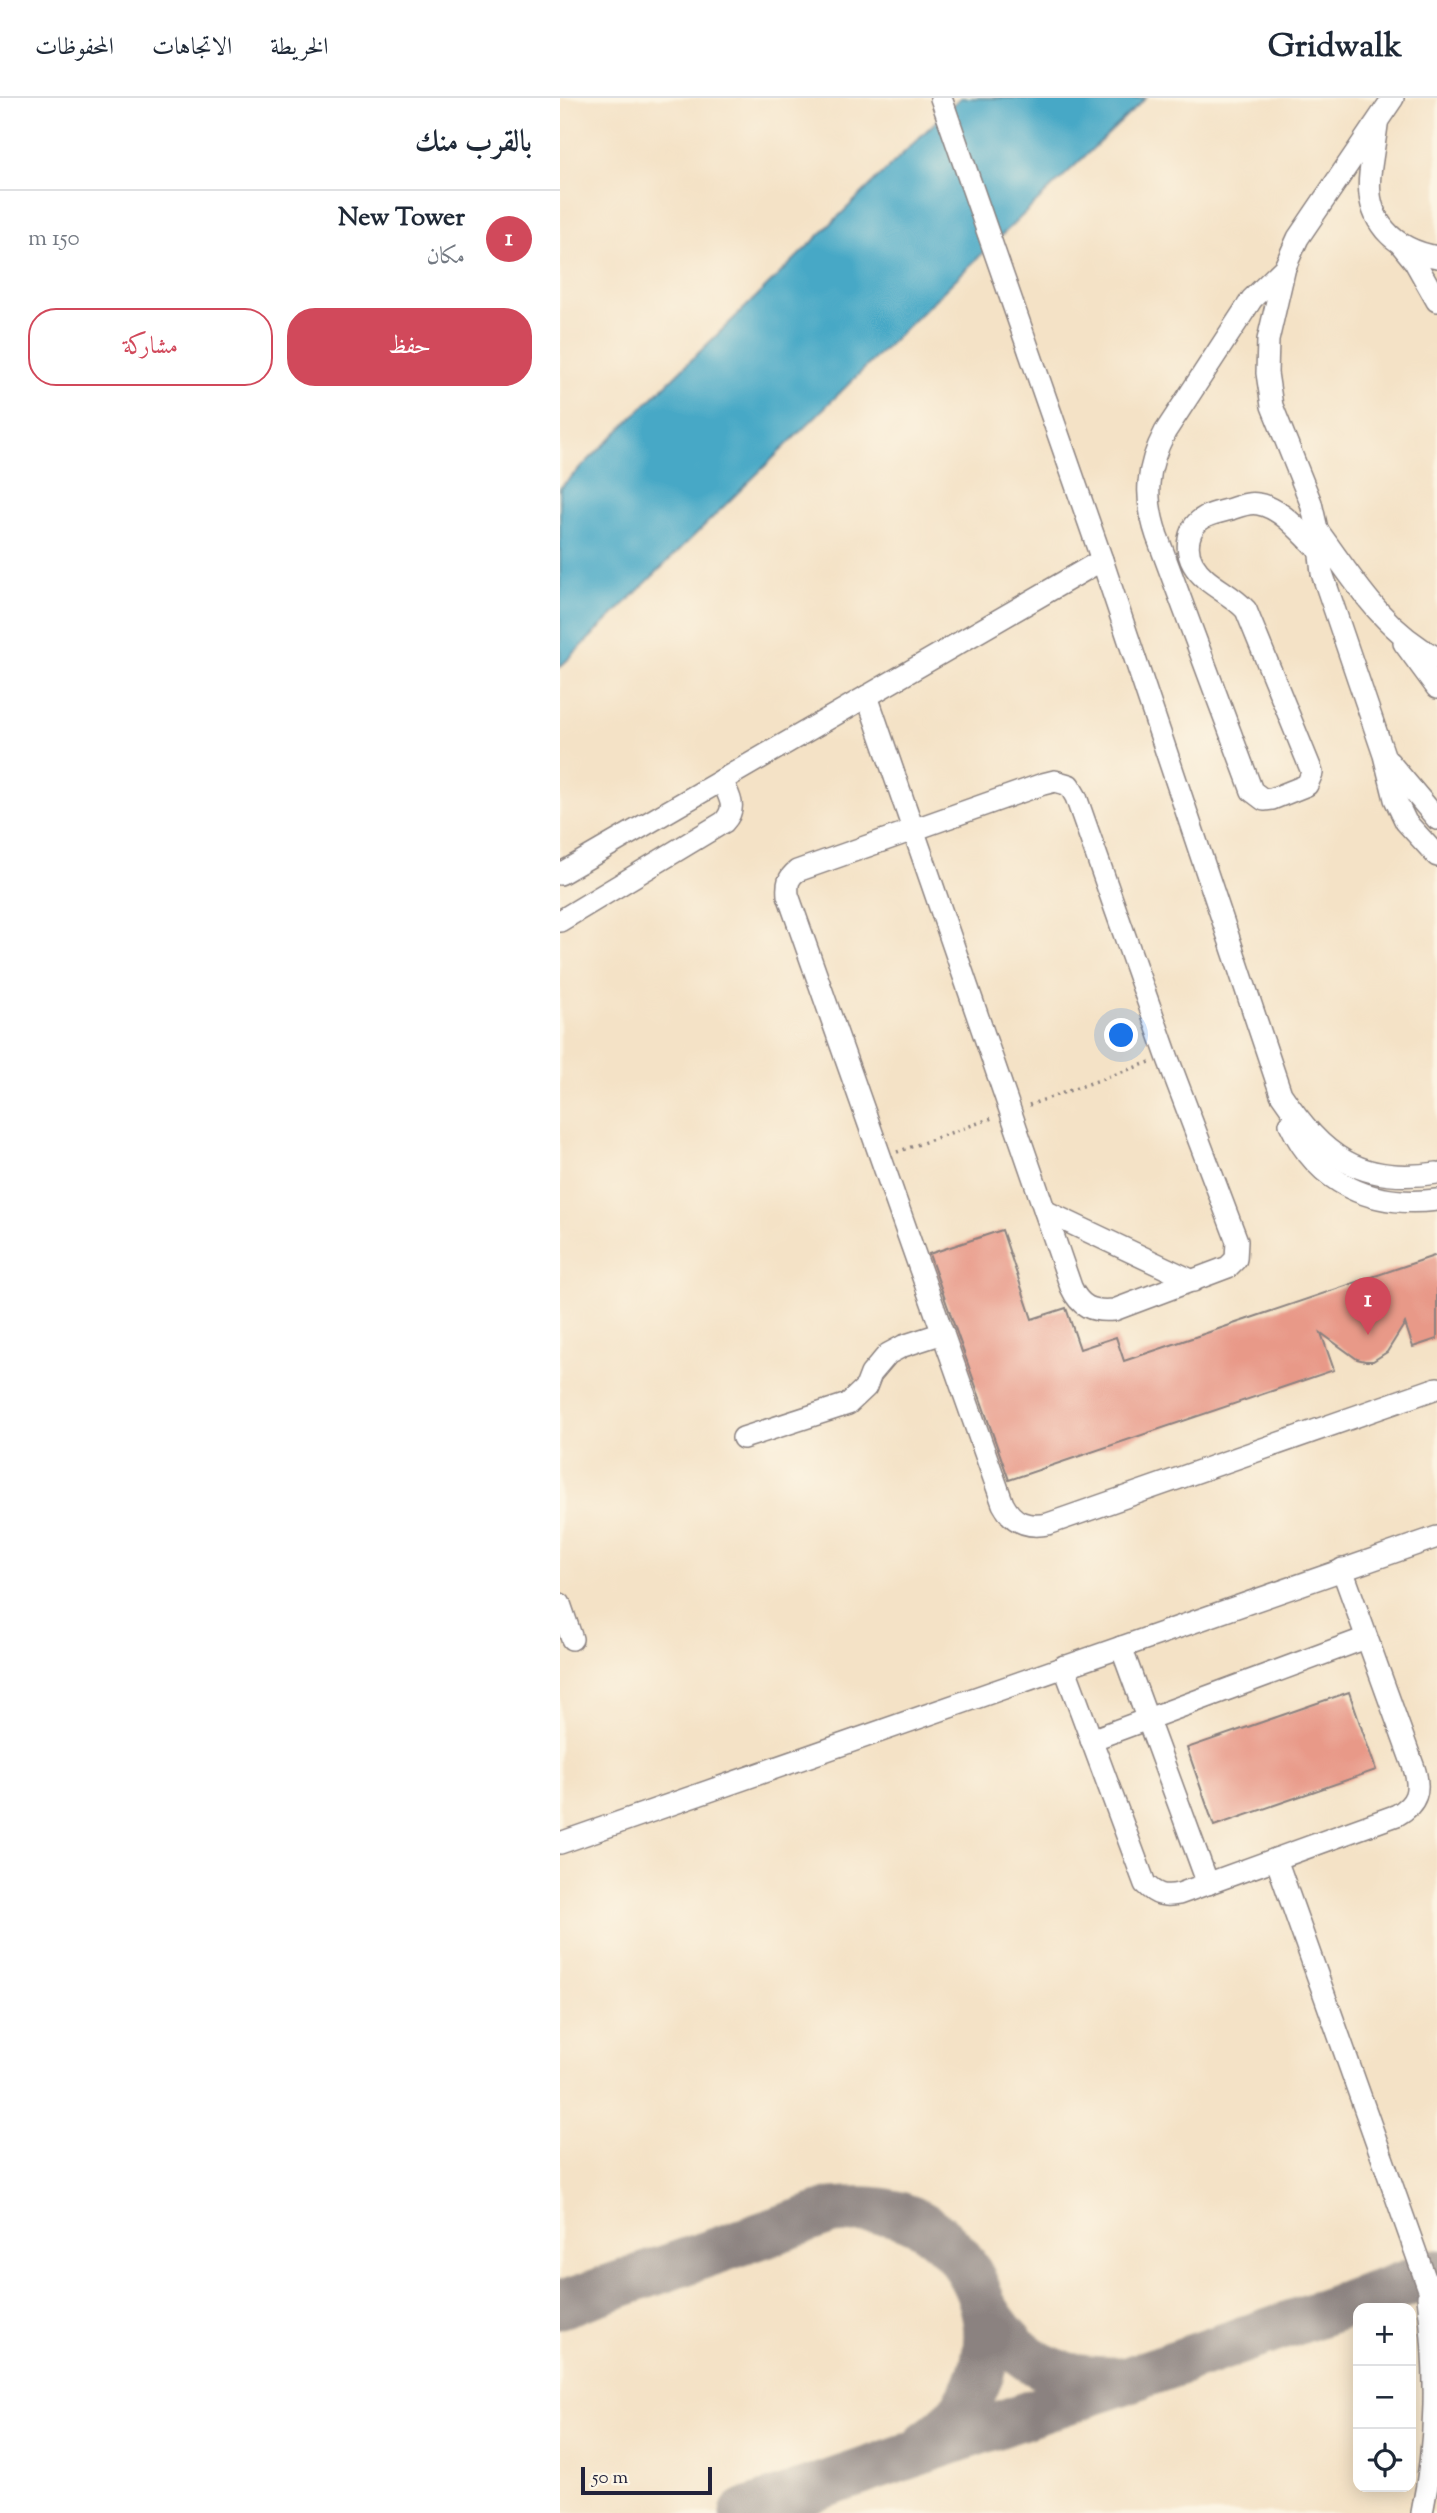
<!DOCTYPE html>
<html lang="ar">
<meta charset="utf-8">
<style>
:root{--surface:#fff;--page:#f2f2f3;--text:#1f2937;--muted:#747a83;--line:#e0e1e3;--accent:#d1495b}
body{margin:0;font-family:"Sorts Mill Goudy",Amiri,serif;background:var(--page);color:var(--text);direction:rtl}
.controls{position:absolute;right:21px;bottom:21px;display:grid;overflow:hidden;border-radius:14px;box-shadow:0 4px 18px #0003}
.controls button{width:63px;height:63px;display:grid;place-items:center;padding:0;border:0;border-bottom:2px solid var(--line);background:var(--surface);color:var(--text);font:35px sans-serif}
.scale{position:absolute;left:21px;bottom:18px;width:131px;box-sizing:border-box;padding-left:7px;border:4px solid #22223b;border-top:0;font-size:19px;line-height:24px;white-space:nowrap;color:#22223b;-webkit-text-stroke:5px #fcf5e5;paint-order:stroke}
.you{position:absolute;left:562px;top:938px;width:24px;height:24px;margin:-18px;border:5px solid #fff;border-radius:50%;background:#1a73e8;box-shadow:0 0 0 10px #1a73e833}
.badge{display:grid;place-items:center;width:46px;height:46px;border-radius:50%;background:var(--accent);color:#fff;font-size:23px;font-weight:700}
.pin{position:absolute;translate:-50% -58px;filter:drop-shadow(0 2px 4px #0008)}
.pin::after{content:'';position:absolute;top:37px;width:24px;height:21px;background:inherit;clip-path:polygon(0 0,100% 0,50% 100%)}
.list{margin:0;padding:0;list-style:none}
h2{display:flex;justify-content:space-between;align-items:center;height:91px;margin:0;padding:0 28px;font-size:30px}
h2 small{font-size:23px;font-weight:400;color:var(--muted)}
.list li{display:grid;grid-template-columns:46px 1fr auto;gap:21px;align-items:center;box-sizing:border-box;height:98px;padding:0 28px;border-top:2px solid var(--line)}
.list b{display:block;font-size:26px;white-space:nowrap}
.list p{margin:0;font-size:23px;white-space:nowrap;color:var(--muted)}
.list em{font-size:23px;font-style:normal;color:var(--muted)}
.actions{display:flex;gap:14px;padding:21px 28px}
.actions a{flex:1;padding:16px 0;border:2px solid var(--accent);border-radius:28px;text-align:center;font-size:24px;color:var(--accent)}
.actions .main{background:var(--accent);color:#fff}
.icon{flex:none;width:38px;height:38px;fill:none;stroke:currentColor;stroke-width:2;stroke-linecap:round;stroke-linejoin:round}
.map{position:relative;flex:none;width:877px;height:2415px;overflow:hidden;direction:ltr}
header{display:flex;align-items:center;gap:42px;box-sizing:border-box;height:98px;padding:0 35px;background:var(--surface);border-bottom:2px solid var(--line)}
header strong{font-size:33px}
nav{display:flex;gap:38px;margin-inline-start:auto;font-size:24px}
main{display:flex}
aside{flex:1;background:var(--surface)}
.map>svg:first-child{display:block}
.water{fill:#46a8c6;stroke:#346580;stroke-width:2}
.lines{fill:none;stroke-linecap:round;stroke-linejoin:round}
.taxiway{stroke:#8b8280;stroke-width:47}
.building{fill:#e89988}
.minor-casing{stroke:#8b8280;stroke-width:24}
.path{stroke:#8b8280;stroke-width:3.5;stroke-dasharray:2 5;stroke-linecap:butt}
.minor{stroke:#fff;stroke-width:21}
</style>
<header>
<strong>Gridwalk</strong>
<nav><a>الخريطة</a><a>الاتجاهات</a><a>المحفوظات</a></nav>
</header>
<main>
<div class="map">
<svg width="877" height="2415" viewBox="0 0 877 2415">
<rect width="100%" height="100%" fill="#fcf5e5"/>
<filter id="ink" filterUnits="userSpaceOnUse"><feTurbulence type="fractalNoise" baseFrequency=".0143" numOctaves="2"/><feDisplacementMap in="SourceGraphic" scale="14" xChannelSelector="R" yChannelSelector="G"/><feConvolveMatrix kernelMatrix="1 2 1 2 8 2 1 2 1" color-interpolation-filters="sRGB"/></filter>
<filter id="wash" filterUnits="userSpaceOnUse"><feTurbulence type="fractalNoise" baseFrequency=".00686" numOctaves="4" result="noise"/><feDisplacementMap in="SourceGraphic" scale="28" xChannelSelector="R" yChannelSelector="G"/><feGaussianBlur stdDeviation="1.57" result="paint"/><feColorMatrix in="noise" values="0 0 0 0 0 0 0 0 0 0 0 0 0 0 0 0 0 1.4 0 .05"/><feComposite in="paint" operator="in"/></filter>
<g filter="url(#wash)">
<rect width="100%" height="100%" fill="#f4e2c6"/>
<!-- water -->
<path class="water" d="M400 0H586L405 172 0 569V390Z"/>
<g class="lines">
<!-- taxiway -->
<g class="taxiway">
<path d="M0 2207 272 2113C299 2111 326 2110 351 2121 374 2131 394 2150 407 2171 445 2233 426 2305 367 2345"/>
<path d="M424 2209C455 2261 492 2283 553 2282"/>
<path d="M183 2415 877 2175"/>
</g>
</g>
<g id="blocks">
<!-- building -->
<g class="building">
<path d="M442 1132 472 1221 506 1210 520 1251 556 1239 564 1263 877 1157V1241L853 1249 845 1225 827 1254 813 1263H805L797 1261 761 1235 774 1272 449 1382 369 1156Z"/>
<path d="M789 1594 816 1672 654 1728 627 1650Z"/>
</g>
</g>
</g>
<g filter="url(#ink)">
<use href="#blocks" fill-opacity="0" stroke="#8b8280" stroke-width="2"/>
<g class="lines">
<defs>
<g id="minor">
<path d="M381 0 542 462 721 996C763 1058 799 1087 877 1075"/>
<path d="M833 0 738 140 725 169 708 242 707 275 712 308 751 405 757 431 762 475 824 657 835 701 846 724 877 758"/>
<path d="M817 27C815 43 812 59 810 76 805 123 833 151 877 159"/>
<path d="M842 148 855 164 877 203"/>
<path d="M725 169 692 201 605 334C586 370 584 400 597 438L692 693 704 702 712 701 747 687 752 675 750 669 686 512C670 494 645 487 633 466 624 450 628 428 645 419 653 415 663 413 671 411 680 408 689 404 698 406 722 410 741 435 758 451"/>
<path d="M758 433C794 482 822 531 877 560"/>
<path d="M844 545 877 590"/>
<path d="M307 598 371 783 511 1189C520 1209 532 1214 554 1212L668 1169 676 1161 677 1143 607 958 516 699 509 687 495 683 483 686 237 773C228 780 227 786 228 797L443 1406C453 1425 467 1430 488 1426L877 1290"/>
<path d="M829 664 877 721"/>
<path d="M0 776 542 462"/>
<path d="M0 823 164 724C178 709 169 699 162 682"/>
<path d="M730 1026C758 1086 811 1110 877 1102"/>
<path d="M485 1113 633 1183"/>
<path d="M183 1340 288 1306 306 1289 311 1276 328 1256 343 1248 383 1235"/>
<path d="M0 1506 12 1541"/>
<path d="M561 1549 648 1786"/>
<path d="M504 1568 585 1786C596 1797 604 1799 619 1796L837 1717C857 1706 861 1692 854 1670L782 1471"/>
<path d="M531 1642 806 1540"/>
<path d="M0 1745 877 1439"/>
<path d="M716 1761 877 2214"/>
<path d="M862 2415C877 2342 877 2273 868 2199"/>
</g>
</defs>
<!-- minor casing -->
<use href="#minor" class="minor-casing"/>
<!-- path -->
<g class="path">
<path d="M469 1007 590 964"/>
<path d="M337 1054 435 1019"/>
</g>
<!-- minor -->
<use href="#minor" class="minor"/>
</g>
</g>
</svg>
<div class="controls">
<button>+</button>
<button>−</button>
<button><svg class="icon" aria-label="locate" viewBox="0 0 24 24"><circle cx="12" cy="12" r="6"/><path d="M12 2v4M12 18v4M2 12h4M18 12h4"/></svg></button>
</div>
<div class="scale">50 m</div>
<div class="you"></div>
<div class="pin badge" style="left:808px;top:1237px">1</div>
</div>
<aside>
<h2>بالقرب منك<small></small></h2>
<ul class="list">
<li><span class="badge">1</span><div><b>New Tower</b><p>مكان</p></div><em>150 m</em></li>
</ul>
<div class="actions"><a class="main">حفظ</a><a>مشاركة</a></div>
</aside>
</main>
